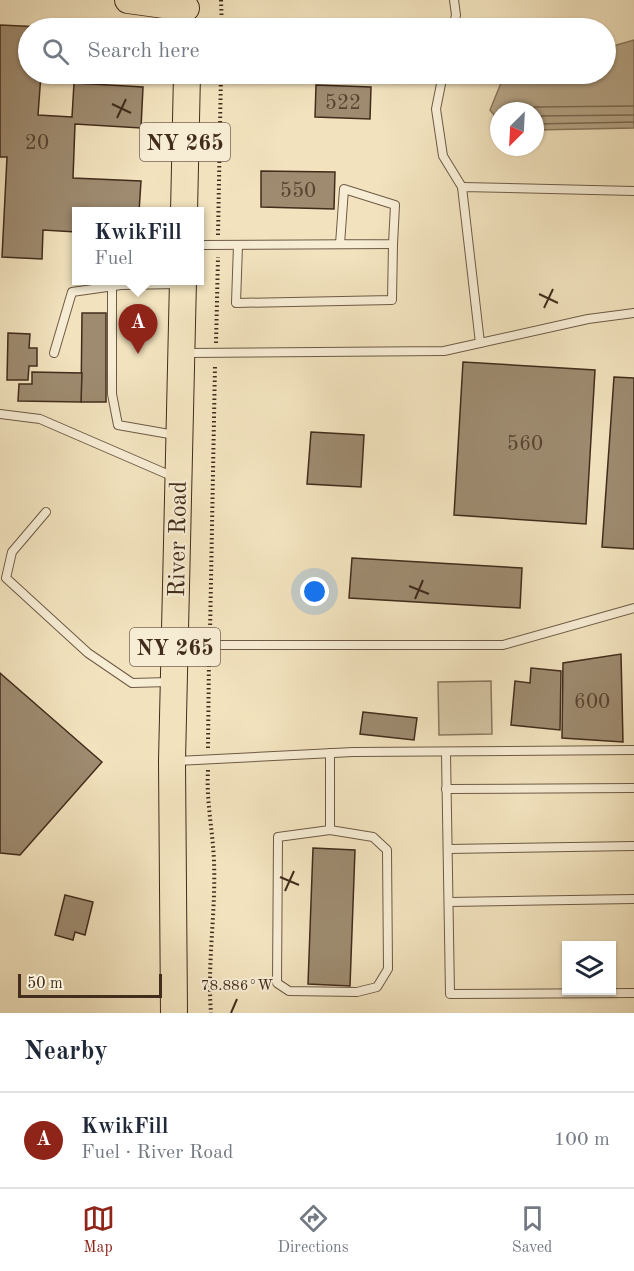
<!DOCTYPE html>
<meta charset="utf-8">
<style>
:root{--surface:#fff;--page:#f2f2f3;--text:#1f2937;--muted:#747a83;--line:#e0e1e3;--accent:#8f2418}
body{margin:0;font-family:"Old Standard TT",serif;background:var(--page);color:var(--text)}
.controls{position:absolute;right:18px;bottom:18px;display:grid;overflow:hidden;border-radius:0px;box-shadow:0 2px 4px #0004}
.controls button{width:54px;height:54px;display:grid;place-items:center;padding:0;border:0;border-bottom:2px solid var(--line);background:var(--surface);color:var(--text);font:30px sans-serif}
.compass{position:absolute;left:490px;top:102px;width:54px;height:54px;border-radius:50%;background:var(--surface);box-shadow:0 2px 4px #0004;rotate:204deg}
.scale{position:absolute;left:18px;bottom:15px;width:144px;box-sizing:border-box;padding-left:6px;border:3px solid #422c1c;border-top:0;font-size:16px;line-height:21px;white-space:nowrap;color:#422c1c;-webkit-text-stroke:4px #f7edd5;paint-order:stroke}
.you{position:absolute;left:315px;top:592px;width:21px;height:21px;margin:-15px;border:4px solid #fff;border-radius:50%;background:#1a73e8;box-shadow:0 0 0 9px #1a73e833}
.badge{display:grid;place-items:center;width:39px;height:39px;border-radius:50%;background:var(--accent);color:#fff;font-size:20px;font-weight:700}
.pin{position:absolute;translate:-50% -50px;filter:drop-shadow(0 2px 3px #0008)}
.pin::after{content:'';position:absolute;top:32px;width:21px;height:18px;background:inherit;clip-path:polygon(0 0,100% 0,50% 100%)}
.popup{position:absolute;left:72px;top:207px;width:132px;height:78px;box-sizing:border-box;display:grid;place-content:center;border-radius:0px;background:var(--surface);filter:drop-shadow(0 2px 4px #0005);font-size:20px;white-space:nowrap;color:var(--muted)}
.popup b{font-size:22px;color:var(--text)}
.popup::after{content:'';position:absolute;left:50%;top:100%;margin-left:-12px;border:12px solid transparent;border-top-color:var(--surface)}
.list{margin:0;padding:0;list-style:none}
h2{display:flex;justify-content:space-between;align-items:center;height:78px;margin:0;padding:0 24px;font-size:26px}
h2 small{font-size:20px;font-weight:400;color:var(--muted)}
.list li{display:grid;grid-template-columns:39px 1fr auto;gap:18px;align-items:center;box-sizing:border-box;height:96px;padding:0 24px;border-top:2px solid var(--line)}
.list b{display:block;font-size:22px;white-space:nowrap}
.list p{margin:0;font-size:20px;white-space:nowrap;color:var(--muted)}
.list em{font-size:20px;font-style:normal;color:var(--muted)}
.icon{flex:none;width:33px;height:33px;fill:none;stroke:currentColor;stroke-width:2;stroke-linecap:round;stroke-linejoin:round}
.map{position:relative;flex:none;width:634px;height:1013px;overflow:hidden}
.search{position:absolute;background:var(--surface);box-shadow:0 2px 4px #0004;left:18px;right:18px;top:18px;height:66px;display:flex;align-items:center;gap:15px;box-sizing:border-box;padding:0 21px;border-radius:33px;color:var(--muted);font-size:22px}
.sheet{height:174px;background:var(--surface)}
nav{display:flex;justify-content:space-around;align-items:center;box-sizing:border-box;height:84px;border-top:2px solid var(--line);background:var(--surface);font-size:16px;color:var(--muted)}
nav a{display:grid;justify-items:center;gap:3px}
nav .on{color:var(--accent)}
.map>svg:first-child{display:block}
.green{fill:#d4c4a2;stroke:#8b785f;stroke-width:1.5}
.water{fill:#b6a587;stroke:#88755c;stroke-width:1.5}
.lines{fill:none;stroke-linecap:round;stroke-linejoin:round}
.shore{stroke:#7c6852;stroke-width:1.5}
.building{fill:#9e8b70;stroke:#422c1c;stroke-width:1.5}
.service-casing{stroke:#6e5a44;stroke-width:10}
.primary-casing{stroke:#422c1c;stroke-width:28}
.path{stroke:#422c1c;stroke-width:4;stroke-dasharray:1.5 3;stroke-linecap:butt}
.service{stroke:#f7edd5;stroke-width:8}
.primary{stroke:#f2e3be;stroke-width:26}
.ticks{fill:none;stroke:#422c1c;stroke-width:2}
.labels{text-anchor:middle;stroke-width:4.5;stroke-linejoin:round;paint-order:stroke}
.number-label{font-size:21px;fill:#594431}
.shield{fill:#f7edd5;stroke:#786654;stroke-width:1.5}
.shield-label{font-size:22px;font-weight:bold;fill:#422c1c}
.street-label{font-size:24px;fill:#422c1c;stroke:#f7edd5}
.ticks-label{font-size:15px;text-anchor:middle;fill:#422c1c;stroke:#f7edd5;stroke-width:4.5;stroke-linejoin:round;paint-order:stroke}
</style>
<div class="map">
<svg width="634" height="1013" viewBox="0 0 634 1013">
<rect width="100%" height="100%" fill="#f2e3be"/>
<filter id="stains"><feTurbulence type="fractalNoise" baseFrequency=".00333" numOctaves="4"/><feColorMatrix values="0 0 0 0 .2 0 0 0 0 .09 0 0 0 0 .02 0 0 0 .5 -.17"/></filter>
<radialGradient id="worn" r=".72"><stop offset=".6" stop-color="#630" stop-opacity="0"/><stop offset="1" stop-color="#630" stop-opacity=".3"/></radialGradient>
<!-- green -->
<path class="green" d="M491 681 492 734 439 735 438 682Z"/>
<!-- water -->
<path class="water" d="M634 40V128L535 130V111H499V121L490 110 501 83 523 74H606V48Z"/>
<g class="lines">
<!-- shore -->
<g class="shore">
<path d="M524 111 535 107 634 106"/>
<path d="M535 116 634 115"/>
<path d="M535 124 634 122"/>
</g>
</g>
<!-- building -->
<g class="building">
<path d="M0 25 64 28H28V74H41L38 115 72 117 74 83 143 87 141 128 75 124 73 178 141 181 139 212H76V232L43 230 42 259 2 257 7 157H0Z"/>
<path d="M316 85 371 87 370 119 315 117Z"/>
<path d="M261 171 335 172 334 209 261 207Z"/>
<path d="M82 313H106V402H81Z"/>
<path d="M8 333 30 334 29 348H37V366H29L28 380H7Z"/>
<path d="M463 362 595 370 586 524 454 515Z"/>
<path d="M32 372 82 373 81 402 18 401 19 384H32Z"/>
<path d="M614 377 634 378V549L602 547Z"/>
<path d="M311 432 364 435 361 487 307 484Z"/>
<path d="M352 558 522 568 520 608 349 598Z"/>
<path d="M621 654 623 742 562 738 563 663Z"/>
<path d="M531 668 561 671 560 730 511 725 515 681 530 683Z"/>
<path d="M0 673 102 762 20 855 0 853Z"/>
<path d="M363 712 417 718 414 740 360 734Z"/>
<path d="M313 848 355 850 350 986 308 984Z"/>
<path d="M65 895 93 902 85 935 75 932 73 940 55 935Z"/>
</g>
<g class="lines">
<defs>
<g id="service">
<path d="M453 28 456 15 454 0"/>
<path d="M443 74 436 109 443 156 462 187"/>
<path d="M200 245 393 244 395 205 344 189 340 244"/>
<path d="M238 245 236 303 392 300 393 244"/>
<path d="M112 286V394L118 425 175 435"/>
<path d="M480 343 462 187 634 191"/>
<path d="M54 353 72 292 121 285 178 284"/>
<path d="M186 353 444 351 588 319 634 313"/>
<path d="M0 414 40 419 174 477"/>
<path d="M46 512 12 552 6 578 88 653 132 683 169 682"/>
<path d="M179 648 209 645H503L634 608"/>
<path d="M330 753V830L373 837 387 850 388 969 377 987 357 992 289 991 277 983 278 837 330 830"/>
<path d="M446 753 450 994 634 993"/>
<path d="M177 761 353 752 634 750"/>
<path d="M446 789 634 788"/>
<path d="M448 849 634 846"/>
<path d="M449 902 634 899"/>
</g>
<g id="primary">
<path d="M128 0 186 8"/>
<path d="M184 212 187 74"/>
<path d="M174 1013 172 761 183 280"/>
</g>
</defs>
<!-- service casing -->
<use href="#service" class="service-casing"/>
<!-- primary casing -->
<use href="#primary" class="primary-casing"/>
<!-- path -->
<g class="path">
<path d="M221 0 222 28"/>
<path d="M218 235 221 74"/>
<path d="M216 343 218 257"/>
<path d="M210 634 215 365"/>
<path d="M208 748 209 656"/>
<path d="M208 770C206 801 213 831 214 862 216 912 207 963 211 1013"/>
</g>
<!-- service -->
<use href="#service" class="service"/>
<!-- primary -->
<use href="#primary" class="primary"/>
</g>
<!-- ticks -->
<path class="ticks" d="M112 104 131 113M117 118 126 99M539 294 558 303M544 308 553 289M409 586 429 594M415 599 423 580M280 877 299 885M285 891 294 871M231 1013 237 999"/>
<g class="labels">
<!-- number labels -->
<g class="number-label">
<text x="343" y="109">522</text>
<text x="37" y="149">20</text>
<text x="298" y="197">550</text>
<text x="525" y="450">560</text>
<text x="592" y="708">600</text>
</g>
<!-- shield labels -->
<g class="shield">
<rect x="140" y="123" width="90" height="38" rx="4.5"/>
<rect x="130" y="628" width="90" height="38" rx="4.5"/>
</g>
<g class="shield-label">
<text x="185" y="150">NY 265</text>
<text x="175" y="655">NY 265</text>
</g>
<!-- street labels -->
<g class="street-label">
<text transform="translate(177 539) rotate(-89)" y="8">River Road</text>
</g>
</g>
<g class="ticks-label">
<text x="237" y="990">78.886°W</text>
</g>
<rect width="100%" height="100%" filter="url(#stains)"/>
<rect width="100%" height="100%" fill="url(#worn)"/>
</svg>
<div class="controls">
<button><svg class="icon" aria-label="layers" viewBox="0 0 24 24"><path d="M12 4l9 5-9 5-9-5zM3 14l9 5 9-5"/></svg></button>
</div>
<svg class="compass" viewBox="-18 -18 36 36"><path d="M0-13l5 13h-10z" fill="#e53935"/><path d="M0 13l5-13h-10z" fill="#747a83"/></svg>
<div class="scale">50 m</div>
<div class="you"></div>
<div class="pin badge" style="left:138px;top:354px">A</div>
<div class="popup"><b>KwikFill</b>Fuel</div>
<div class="search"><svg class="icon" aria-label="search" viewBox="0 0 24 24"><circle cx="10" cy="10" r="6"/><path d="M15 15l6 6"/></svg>Search here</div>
</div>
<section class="sheet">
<h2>Nearby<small></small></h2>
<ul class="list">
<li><span class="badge">A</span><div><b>KwikFill</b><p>Fuel · River Road</p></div><em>100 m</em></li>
</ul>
</section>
<nav>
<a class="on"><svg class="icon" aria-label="map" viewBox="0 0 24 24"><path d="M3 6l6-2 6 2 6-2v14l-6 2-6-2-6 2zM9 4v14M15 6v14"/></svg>Map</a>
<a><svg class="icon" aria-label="directions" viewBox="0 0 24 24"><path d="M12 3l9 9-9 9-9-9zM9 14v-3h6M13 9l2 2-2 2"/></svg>Directions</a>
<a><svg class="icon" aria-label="saved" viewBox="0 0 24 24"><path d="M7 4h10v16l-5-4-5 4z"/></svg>Saved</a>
</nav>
